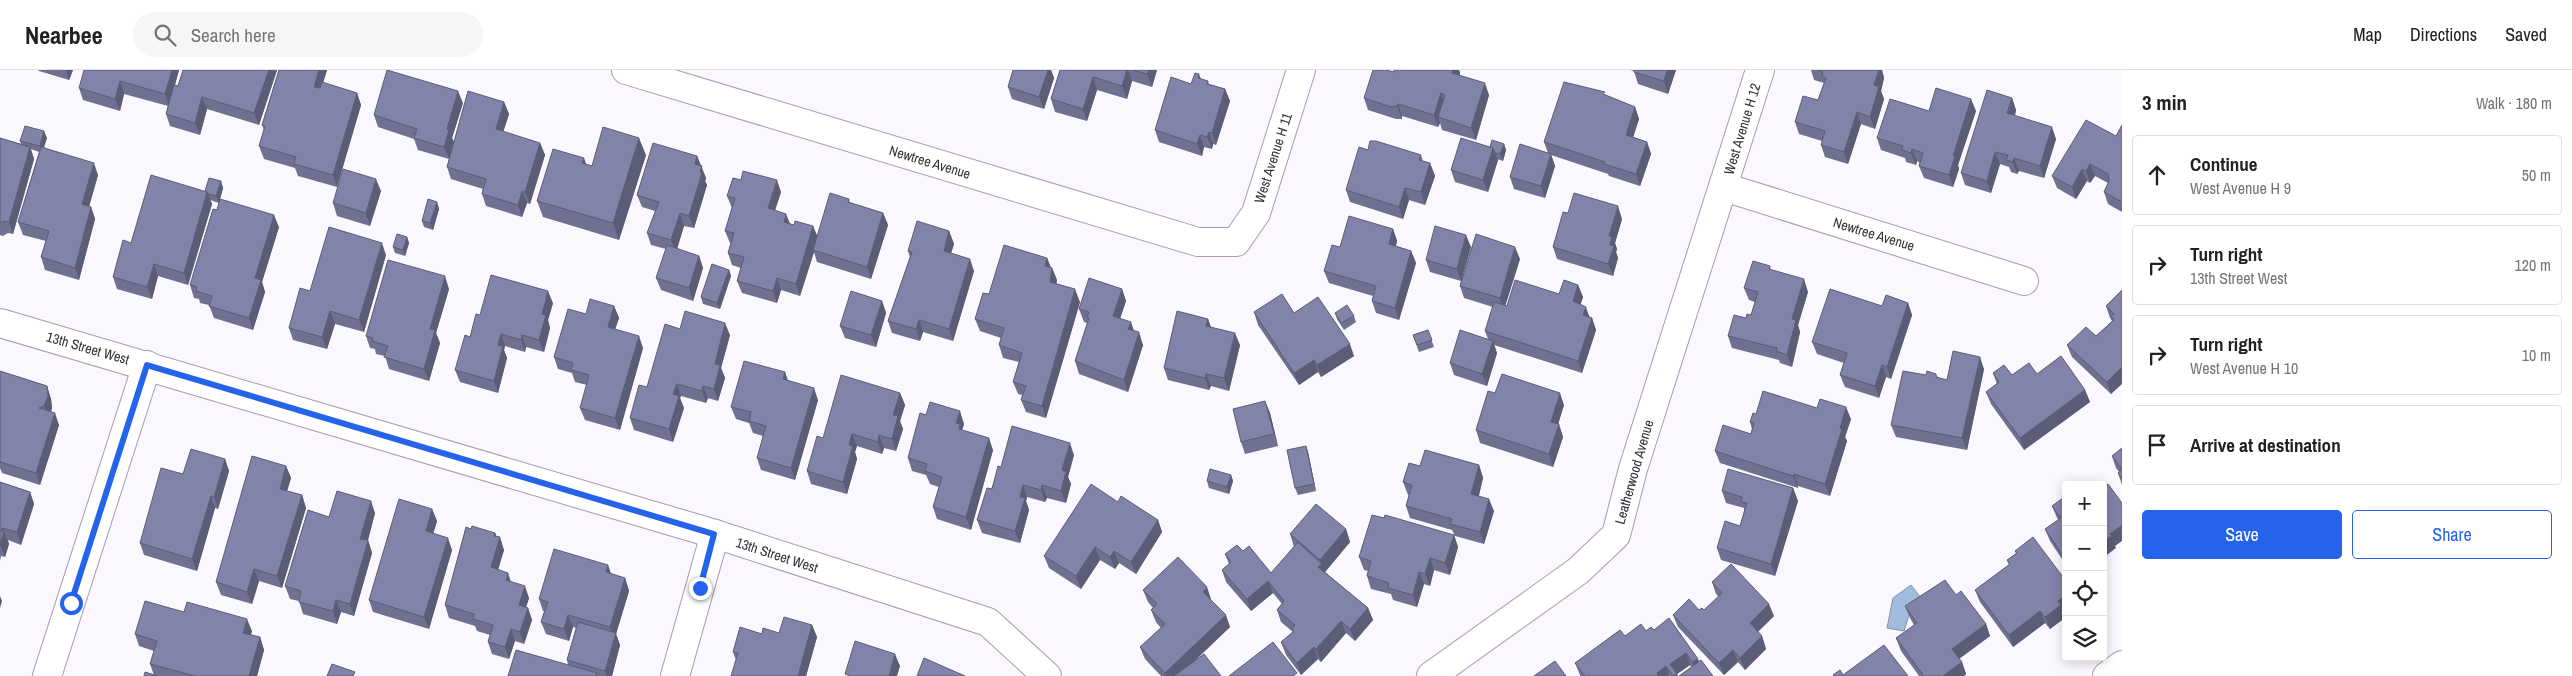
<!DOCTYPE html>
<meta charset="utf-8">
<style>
:root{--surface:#fff;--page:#f6f6f6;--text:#202124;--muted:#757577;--line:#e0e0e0;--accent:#2563eb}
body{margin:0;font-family:"Archivo Narrow",sans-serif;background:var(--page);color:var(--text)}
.controls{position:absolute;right:15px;bottom:15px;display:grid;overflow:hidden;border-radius:5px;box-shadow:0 2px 12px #0003}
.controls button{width:45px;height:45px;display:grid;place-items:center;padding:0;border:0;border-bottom:1px solid var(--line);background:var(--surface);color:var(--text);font:25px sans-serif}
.stop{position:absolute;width:15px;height:15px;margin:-11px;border:4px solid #2563eb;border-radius:50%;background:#fff}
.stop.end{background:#2563eb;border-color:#fff;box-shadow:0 1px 5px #0008}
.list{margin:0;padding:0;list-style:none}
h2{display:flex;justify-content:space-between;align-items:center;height:65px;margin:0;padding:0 20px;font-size:21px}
h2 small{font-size:16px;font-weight:400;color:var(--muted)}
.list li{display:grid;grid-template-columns:32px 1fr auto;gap:15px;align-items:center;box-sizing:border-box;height:80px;margin:0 10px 10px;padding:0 10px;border:1px solid var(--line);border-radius:5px}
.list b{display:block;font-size:19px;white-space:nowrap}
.list p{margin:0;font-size:16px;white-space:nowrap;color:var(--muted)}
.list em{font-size:16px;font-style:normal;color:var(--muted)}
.actions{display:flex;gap:10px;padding:15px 20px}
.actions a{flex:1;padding:11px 0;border:1px solid var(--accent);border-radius:5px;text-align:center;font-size:18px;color:var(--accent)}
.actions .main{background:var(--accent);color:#fff}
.icon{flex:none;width:28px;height:28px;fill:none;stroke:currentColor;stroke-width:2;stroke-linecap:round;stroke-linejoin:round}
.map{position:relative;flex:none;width:2122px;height:606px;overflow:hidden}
header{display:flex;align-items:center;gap:30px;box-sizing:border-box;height:70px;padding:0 25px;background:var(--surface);border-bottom:1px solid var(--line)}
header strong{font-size:24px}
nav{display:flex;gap:28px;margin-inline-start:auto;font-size:18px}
.search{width:350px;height:45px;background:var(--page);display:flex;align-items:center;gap:12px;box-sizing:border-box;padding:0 18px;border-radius:28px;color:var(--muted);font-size:19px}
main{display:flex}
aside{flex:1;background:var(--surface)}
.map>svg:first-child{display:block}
.water{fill:#a2bcdd;stroke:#8191ac}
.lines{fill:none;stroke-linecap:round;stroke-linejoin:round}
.minor-casing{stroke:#aa97b7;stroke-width:30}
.minor{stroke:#fff;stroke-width:28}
.wall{fill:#707190}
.shaded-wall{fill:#5b5c76}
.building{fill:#8283a8;stroke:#5b5c76}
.route{stroke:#2563eb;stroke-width:6}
.labels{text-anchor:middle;stroke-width:4;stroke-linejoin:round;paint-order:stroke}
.street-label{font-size:14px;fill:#352e3a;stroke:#fff}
</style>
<header>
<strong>Nearbee</strong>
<div class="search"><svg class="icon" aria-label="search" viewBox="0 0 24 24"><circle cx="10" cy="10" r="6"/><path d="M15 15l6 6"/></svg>Search here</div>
<nav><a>Map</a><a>Directions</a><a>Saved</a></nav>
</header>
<main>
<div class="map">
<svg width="2122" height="606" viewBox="0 0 2122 606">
<rect width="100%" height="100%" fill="#fbf7fe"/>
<!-- water -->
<path class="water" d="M1911 515 1924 532 1910 542 1904 561 1887 558 1893 528Z"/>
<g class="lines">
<defs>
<g id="minor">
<path d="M626 0 1198 172H1236L1256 143 1301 0"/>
<path d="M1724 117 2024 211"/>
<path d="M0 253 715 464 988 552 1047 606"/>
<path d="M47 606 147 295"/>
<path d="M675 606 715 464"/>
<path d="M1431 606 1578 501 1616 465 1633 399 1760 0"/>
<path d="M2107 606 2122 595"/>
</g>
</defs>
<!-- minor casing -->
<use href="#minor" class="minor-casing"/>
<!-- minor -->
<use href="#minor" class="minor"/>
</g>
<!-- wall -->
<g class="wall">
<path d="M38 0H73L69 10 39 1Z"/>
<path d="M179 0 175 15 178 16 277 0 259 55 207 39 200 65 170 56 166 44 168 36 124 24 120 41 83 30 79 18Z"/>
<path d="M279 0H327L323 13 357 23 361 35 337 117 298 106 295 98 264 89 259 76 264 60 262 55Z"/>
<path d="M1012 0H1051L1054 8 1044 39 1012 29 1008 17 1013 0Z"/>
<path d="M1060 0H1157L1152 17 1132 11 1127 29 1097 20 1087 51 1055 42 1051 29Z"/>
<path d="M1394 0H1459L1460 3V5L1489 25 1476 70 1442 60 1440 53 1438 57 1402 46V49H1396L1368 40 1364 28 1394 2Z"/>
<path d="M1630 0H1676L1668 24 1638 14 1634 1Z"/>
<path d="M1811 0H1882L1884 8 1881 21 1884 29 1875 59 1861 54 1848 94 1825 87 1821 75 1822 71 1799 64 1795 52 1818 30 1824 13 1814 10Z"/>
<path d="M1199 4 1201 9 1208 11 1209 14 1225 19 1230 31 1216 75 1213 74 1212 79 1204 77 1202 86 1159 72 1155 60Z"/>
<path d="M1606 25 1635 37 1639 49 1633 67 1647 72 1651 84 1640 116 1609 106 1608 104 1551 85 1555 96 1545 128 1514 119 1510 107 1548 83 1544 72Z"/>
<path d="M2012 28 2016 40 2015 46 2056 69 2044 108 2019 101 2017 104 2011 102 2009 97 2000 94 1991 123 1965 115 1961 103Z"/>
<path d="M504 32 509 44 503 62 540 73 545 85 530 134 527 133 522 147 486 136 482 124 483 119 451 109 447 97 449 89 418 80 414 69 378 57 374 45 463 33 452 68 454 72Z"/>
<path d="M1929 41H1976L1958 95 1959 99 1953 117 1924 108 1919 96 1920 93 1917 91 1916 95 1906 92 1905 88 1881 80 1877 68Z"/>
<path d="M2122 55V142L2108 134 2104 122 2108 113 2095 106 2090 113 2087 111 2076 129 2057 118 2052 106 2116 66Z"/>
<path d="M0 68 21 74 20 71 47 68 44 77 98 105 89 137H91L95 149 79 210 45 200 41 187 46 171 23 165 18 152 39 82 31 79 34 89 13 164 8 163 3 166 0 165Z"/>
<path d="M1504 74 1506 80 1503 91 1497 89 1498 90 1488 122 1455 112 1451 100 1490 77Z"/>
<path d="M1368 80 1421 85 1423 91 1430 93 1435 106 1425 135 1409 130 1403 149 1350 132 1346 120Z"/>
<path d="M646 85 619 170 543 147 537 131 586 94 592 96Z"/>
<path d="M697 86 706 108 705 111 707 115 694 158 684 156 677 179 699 186 703 198 693 231 661 220 656 208 666 179 651 175 647 163 655 141 642 137 637 125Z"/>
<path d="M221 111 223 118 220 129 279 157 262 212 265 222 253 260 214 248 209 235 200 233 199 229 194 228 190 215 219 133 210 130 212 134 188 215 158 206 152 229 117 219 113 207 131 173 205 121Z"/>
<path d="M381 121 370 156 337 146 333 133Z"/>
<path d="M781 122 775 140 790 154 794 155 813 156 817 166 849 129 850 133 883 143 888 155 871 209 817 192 814 182 800 226 781 220 777 233 742 223 737 211 741 198 732 195 728 183 731 173H730L725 161 732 138 727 126Z"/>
<path d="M437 132 439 139 433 160 424 157 422 151Z"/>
<path d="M1568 143 1622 149 1615 173 1617 179 1616 182 1618 188 1613 206 1557 189 1553 177Z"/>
<path d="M1393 159 1397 171 1396 176 1411 181 1416 193 1399 250 1376 243 1372 231 1373 226 1329 213 1324 201 1340 177Z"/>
<path d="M949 161 954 174 951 183 974 201 953 271 923 262 920 271 892 263 888 251 910 187 908 181Z"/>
<path d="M407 167 409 173 405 186 395 183 393 177Z"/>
<path d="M1471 177 1462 208 1520 189 1505 236H1507L1559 224 1578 215 1583 227 1580 234 1590 247 1592 248 1596 260 1582 303 1494 275 1497 283 1487 316 1454 305 1450 293 1488 269 1485 261 1493 237 1464 228 1460 216 1461 211 1430 202 1426 190Z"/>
<path d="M386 185 364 262 335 254 327 279 293 270 289 258 310 221Z"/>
<path d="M1047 188 1051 198H1052L1057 210 1056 214 1080 232 1046 348 1026 342 1021 330 1022 325 1018 324 1013 312 1019 292 1003 288 999 275 1001 268 980 261 975 249 989 224Z"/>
<path d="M1770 196 1771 200 1808 222 1798 255 1800 262 1792 297 1780 293 1779 290 1732 278 1728 266 1751 245 1755 232 1749 230 1744 218Z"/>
<path d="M729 200 731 206 720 239 703 234 701 227Z"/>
<path d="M449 219 436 263 440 273 429 311 389 299 385 286 376 284 375 279 370 278 366 266Z"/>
<path d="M1122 219 1126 231 1120 248 1134 261 1143 275 1128 322 1079 304 1075 291 1087 253 1084 252 1079 239Z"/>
<path d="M2122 220 2111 324 2072 287 2067 275 2096 266 2112 251 2110 248 2106 236Z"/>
<path d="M882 231 886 243 876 277 845 268 840 256Z"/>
<path d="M553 233 548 250 550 258 544 282 526 277 525 282 505 276 504 280 507 288 498 323 460 312 455 300 480 245Z"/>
<path d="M1908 233 1912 245 1891 309 1886 307 1879 328 1845 317 1840 305 1844 293 1817 284 1812 272 1882 236Z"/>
<path d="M614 236 619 248 615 259 643 278 620 360 585 350 580 338 587 315 575 312 572 303 558 299 554 287 586 244Z"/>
<path d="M1254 242 1294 243 1354 286 1321 307 1318 302 1299 315 1258 255Z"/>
<path d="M1335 243 1354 246 1356 252 1344 260 1337 249Z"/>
<path d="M1208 249 1211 257 1240 275 1229 321 1211 316 1209 320 1168 310 1164 298Z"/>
<path d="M680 259 730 265 721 298 725 308 718 331 708 328 706 333 681 326 680 328 684 338 673 372 634 360 630 348Z"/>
<path d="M1428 260 1434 277 1419 282 1413 265Z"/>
<path d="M1984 299 1967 380 1896 367 1891 355 1926 305 1936 304 1938 308 1947 310Z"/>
<path d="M0 301 47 316 51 329 52 338 51 341 59 355 40 415 2 403 0 398Z"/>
<path d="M785 302 788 311 818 330 795 410 761 400 757 388 763 366 753 363 749 353 736 349 731 337Z"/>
<path d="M1993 303 2012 305 2037 304 2085 320 2090 332 2024 380 1991 334 1986 322 1997 314Z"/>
<path d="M900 323 905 335 900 351 903 359 896 381 884 378 882 384 857 376 855 382 857 389 847 424 811 414 807 401 823 368Z"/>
<path d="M1495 323 1564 335 1558 354 1563 367 1553 397 1480 373 1476 360Z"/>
<path d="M1265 331 1270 343 1278 376 1245 384 1241 372Z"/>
<path d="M1756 344 1851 349 1845 367 1847 371 1830 426 1798 416V418L1720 393 1715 381 1751 364 1752 359 1750 352Z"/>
<path d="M964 354 962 360 993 380 971 460 937 449 933 437 939 417 930 414 926 405 912 401 908 388Z"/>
<path d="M1306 376 1308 382 1316 421 1298 425 1295 418Z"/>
<path d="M2122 378V415L2118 403 2119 402 2116 398 2112 386Z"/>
<path d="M1074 385 1068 407 1071 414 1066 433 1047 428 1045 432 1027 427 1026 431 1029 440 1020 473 982 463 977 450 1001 397Z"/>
<path d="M225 389 229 401 218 439 215 438 197 501 144 485 140 473 183 404Z"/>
<path d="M1479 395 1483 408 1479 426 1494 441 1484 474 1455 466 1452 460 1410 448 1406 436 1409 425H1408L1403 412 1420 396Z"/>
<path d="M286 396 291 408 287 421 302 425 306 438 282 518 259 511 252 534 221 525 216 512Z"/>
<path d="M1231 405 1233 411 1229 424 1209 418 1207 411Z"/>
<path d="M0 412 30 422 34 434 21 475 8 470 9 474 5 487 1 486 0 491Z"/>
<path d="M1793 418 1798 431 1775 506 1721 490 1717 478 1740 456 1744 441V438L1726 433 1722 421Z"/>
<path d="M2066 426V495L2050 471 2045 459 2058 450 2052 436Z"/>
<path d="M1118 432 1158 450 1162 462 1136 504 1119 493 1115 499 1100 490 1081 519 1049 498 1044 486Z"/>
<path d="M432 439 437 451 433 464 452 480 429 559 373 542 369 530Z"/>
<path d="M375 443 368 470 372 483 354 546 341 542 337 554 303 544 299 531 290 529 285 516 329 447Z"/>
<path d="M1384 448 1454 465 1458 477 1450 505 1434 500 1430 516 1424 514 1417 537 1393 530 1391 524 1371 519 1367 506 1368 501 1364 500 1359 487Z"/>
<path d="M471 459 495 463 504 480 498 500 529 528 526 537 528 538 532 550 524 574 515 571 509 589 492 584 488 572 490 565 477 561 475 556 449 548 445 535Z"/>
<path d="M1346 459 1350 472 1325 502 1368 538 1373 550 1355 571 1346 563 1321 592 1318 589 1301 605 1286 585 1281 572 1293 562 1281 552 1277 540 1282 534 1273 523 1251 541 1226 512 1222 500 1229 494 1225 484 1243 481 1271 503 1294 477 1290 464Z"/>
<path d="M2015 481 2066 511V540L2064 542 2066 547 2050 559 2045 553 2013 577 1980 532 1975 520 2009 495 2007 490 2016 484Z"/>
<path d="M608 495 611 504 625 508 629 521 616 564 620 575 612 606H508L568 595 567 590 576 558 573 557 569 571 546 564 541 552 544 541H543L539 529Z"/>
<path d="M1712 512 1774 546 1758 562 1762 566 1766 579 1745 600 1738 592 1724 605 1678 557 1673 545 1699 540H1704L1719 527 1716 524Z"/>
<path d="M1143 520 1211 529V530L1230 557 1194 591 1221 606H1161L1145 589 1140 577 1161 558 1156 552 1151 540 1153 538 1148 532Z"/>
<path d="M1956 525 1986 554 1990 566 1959 589 1962 592 1966 604 1964 606H1919L1901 581 1896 568 1914 555 1910 548 1905 536Z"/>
<path d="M812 555 817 567 806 606H731L736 590 733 582 762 564 779 563Z"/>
<path d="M1654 560 1699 591 1691 597 1690 595 1677 604 1678 606H1580V605L1575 593 1625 566Z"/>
<path d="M252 561 251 565 260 567 264 580 257 606H144L154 605 150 594 154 581 139 576 135 564Z"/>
</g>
<!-- shaded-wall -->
<g class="shaded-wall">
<path d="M66 0H73L69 10Z"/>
<path d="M172 0H179L169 36 165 24Z"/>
<path d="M269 0H277L259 55 254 43Z"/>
<path d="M319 0H327L318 29 314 17Z"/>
<path d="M1048 0H1051L1054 8 1044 39 1039 27Z"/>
<path d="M1127 0H1128L1132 11 1127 29 1122 16Z"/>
<path d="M1149 0H1157L1152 17 1147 4Z"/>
<path d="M1453 0H1459L1460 3 1457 15 1452 3Z"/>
<path d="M1667 0H1676L1668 24 1664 11Z"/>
<path d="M1879 0H1882L1884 8 1881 21 1884 29 1875 59 1870 47 1874 15Z"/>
<path d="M1093 7 1097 20 1087 51 1083 39Z"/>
<path d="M120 11 124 24 120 41 115 29Z"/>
<path d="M1485 13 1489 25 1476 70 1471 58Z"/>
<path d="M1225 19 1230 31 1216 75 1212 63Z"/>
<path d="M458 21 463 33 452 68 454 72 449 89 444 77 447 59Z"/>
<path d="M357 23 361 35 337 117 333 105Z"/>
<path d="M1441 23 1445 36 1438 47 1440 53 1438 57 1434 45Z"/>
<path d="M202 27 207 39 200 65 195 53Z"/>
<path d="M2012 28 2016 40 2012 56 2007 43Z"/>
<path d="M1971 29 1976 41 1958 95 1959 99 1953 117 1949 105 1953 86Z"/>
<path d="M504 32 509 44 500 72 496 59Z"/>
<path d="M1398 34 1402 46V49L1397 36Z"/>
<path d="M1635 37 1639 49 1630 77 1626 65Z"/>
<path d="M1857 42 1861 54 1848 94 1844 82Z"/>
<path d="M2052 57 2056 69 2044 108 2040 96Z"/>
<path d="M44 61 47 68 42 83 40 76Z"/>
<path d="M1209 62 1213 74 1212 79 1207 67Z"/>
<path d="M1200 65 1204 77 1202 86 1197 74Z"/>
<path d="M639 68 646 85 619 170 613 153Z"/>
<path d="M1647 72 1651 84 1640 116 1636 104Z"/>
<path d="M540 73 545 85 530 134 525 122Z"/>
<path d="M1504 74 1506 80 1503 91 1500 84Z"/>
<path d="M30 77 34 89 13 164 9 152Z"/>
<path d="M1493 78 1498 90 1488 122 1483 110Z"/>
<path d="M1912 79 1917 91 1916 95 1911 83Z"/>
<path d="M1995 82 2000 94 1991 123 1987 111Z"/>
<path d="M1551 84 1555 96 1545 128 1541 116Z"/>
<path d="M697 86 706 108 705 111 707 115 694 158 689 146 695 94Z"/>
<path d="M584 88 590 104 582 93Z"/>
<path d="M2014 88 2019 101 2017 104 2013 92Z"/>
<path d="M94 93 98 105 86 147 82 134Z"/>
<path d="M1430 93 1435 106 1425 135 1421 122Z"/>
<path d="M2090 94 2095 106 2090 113 2086 101Z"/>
<path d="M2082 99 2087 111 2076 129 2072 117Z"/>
<path d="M376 109 381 121 370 156 366 143Z"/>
<path d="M777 110 781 122 772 150 768 138Z"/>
<path d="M221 111 223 118 219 133 216 126Z"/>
<path d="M1405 118 1409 130 1403 149 1399 137Z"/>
<path d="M522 121 527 133 522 147 518 135Z"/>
<path d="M207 122 212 134 188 215 184 203Z"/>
<path d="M437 132 439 139 433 160 430 153Z"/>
<path d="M1618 136 1622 149 1615 173 1617 179 1616 182 1618 188 1613 206 1608 194 1610 175 1609 166Z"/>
<path d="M91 137 95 149 79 210 75 198Z"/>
<path d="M680 143 684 156 676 182 671 170Z"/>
<path d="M883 143 888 155 871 209 867 197Z"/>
<path d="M786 144 791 156 784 152Z"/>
<path d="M274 145 279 157 262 212 265 222 253 260 249 248 255 208Z"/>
<path d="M813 156 818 168 813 180 814 182 800 226 796 214Z"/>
<path d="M1393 159 1397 171 1393 186 1389 174Z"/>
<path d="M949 161 954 174 948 193 944 181Z"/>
<path d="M1466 165 1471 177 1461 211 1457 199Z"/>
<path d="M407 167 409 173 405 186 403 180Z"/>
<path d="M382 173 386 185 364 262 359 250Z"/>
<path d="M1515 177 1520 189 1504 240 1500 228Z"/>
<path d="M1411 181 1416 193 1399 250 1395 238Z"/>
<path d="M699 186 703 198 693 231 689 218Z"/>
<path d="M1047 188 1052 200 1045 196Z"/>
<path d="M970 189 974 201 953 271 949 259Z"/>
<path d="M154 194 158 206 152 229 147 217Z"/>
<path d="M1052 198 1057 210 1055 224 1050 212Z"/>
<path d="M729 200 731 206 720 239 717 233Z"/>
<path d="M445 206 449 219 436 263 440 273 429 311 424 299 430 259Z"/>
<path d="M777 208 781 220 777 233 773 221Z"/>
<path d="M1804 209 1808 222 1798 255 1800 262 1792 297 1787 285 1792 249Z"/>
<path d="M1578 215 1583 227 1578 243 1573 231Z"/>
<path d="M1075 219 1080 232 1046 348 1042 336Z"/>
<path d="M1122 219 1126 231 1117 258 1113 246Z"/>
<path d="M548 221 553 233 548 250 550 258 544 282 539 270 542 244Z"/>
<path d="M882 231 886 243 876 277 871 265Z"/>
<path d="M1908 233 1912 245 1891 309 1887 297Z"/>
<path d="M614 236 619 248 612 269 608 257Z"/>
<path d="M1586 237 1590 249 1583 245Z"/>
<path d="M330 241 335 254 327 279 322 267Z"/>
<path d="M1592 248 1596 260 1582 303 1578 291Z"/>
<path d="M1208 249 1212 261 1206 256Z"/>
<path d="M919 250 923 262 920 271 916 259Z"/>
<path d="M1131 252 1135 264 1128 259Z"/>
<path d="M725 253 730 265 721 298 725 308 718 331 714 319 715 294Z"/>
<path d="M1139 262 1143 275 1128 322 1124 310Z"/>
<path d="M1235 263 1240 275 1229 321 1224 308Z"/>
<path d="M501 264 505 276 504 280 507 288 498 323 494 311 498 275Z"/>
<path d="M522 265 526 277 525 282 521 270Z"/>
<path d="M639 266 643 278 620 360 615 348Z"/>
<path d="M1493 271 1497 283 1487 316 1482 304Z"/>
<path d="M1350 274 1354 286 1321 307 1317 295Z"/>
<path d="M1980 287 1984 299 1967 380 1962 368Z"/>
<path d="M1314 290 1318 302 1299 315 1294 303Z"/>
<path d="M1882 295 1886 307 1879 328 1875 316Z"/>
<path d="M2122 297V314L2111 324 2107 312Z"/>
<path d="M785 302 789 314 783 309Z"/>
<path d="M1206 304 1211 316 1209 320 1205 308Z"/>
<path d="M677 314 681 326 680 328 684 338 673 372 669 359 673 324Z"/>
<path d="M47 316 51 329 52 338 49 348 44 336Z"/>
<path d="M703 316 708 328 706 333 702 321Z"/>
<path d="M814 318 818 330 795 410 791 398Z"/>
<path d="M2085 320 2090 332 2024 380 2020 368Z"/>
<path d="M900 323 905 335 900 351 903 359 896 381 892 369 893 345Z"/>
<path d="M1560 323 1564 335 1555 364 1551 352Z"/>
<path d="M1265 331 1270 343 1278 376 1274 364Z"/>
<path d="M1846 337 1851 349 1845 367 1847 371 1830 426 1825 414 1840 358Z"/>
<path d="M960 341 964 354 962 360 964 371 956 353Z"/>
<path d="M55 343 59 355 40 415 36 403Z"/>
<path d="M1559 354 1563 367 1553 397 1549 384Z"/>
<path d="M852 364 857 376 855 382 857 389 847 424 843 412 849 375Z"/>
<path d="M879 365 884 378 882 384 878 372Z"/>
<path d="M989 368 993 380 971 460 966 447Z"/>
<path d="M1070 373 1074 385 1068 407 1071 414 1066 433 1061 421 1062 400Z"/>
<path d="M1306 376 1308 382 1316 421 1314 414Z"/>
<path d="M225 389 229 401 218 439 214 427Z"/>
<path d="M1479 395 1483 408 1476 436 1471 424Z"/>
<path d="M286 396 291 408 284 431 280 419Z"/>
<path d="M1794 404 1798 416V418L1793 406Z"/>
<path d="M1231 405 1233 411 1229 424 1227 417Z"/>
<path d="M1023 415 1027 427 1026 431 1029 440 1020 473 1015 461 1020 427Z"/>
<path d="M1042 415 1047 428 1045 432 1041 420Z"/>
<path d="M1793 418 1798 431 1775 506 1771 494Z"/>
<path d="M30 422 34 434 21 475 17 462Z"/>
<path d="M302 425 306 438 282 518 277 506Z"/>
<path d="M211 426 215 438 197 501 192 489Z"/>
<path d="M1489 429 1494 441 1484 474 1480 462Z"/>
<path d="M371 431 375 443 365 481 360 469Z"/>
<path d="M432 439 437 451 430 474 426 461Z"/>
<path d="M1158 450 1162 462 1136 504 1131 492Z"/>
<path d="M2122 455V471L2115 476 2116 478 2103 488V472L2110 464Z"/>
<path d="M2 458 4 463V461L9 474 5 487 0 475Z"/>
<path d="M1346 459 1350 472 1325 502 1318 497 1321 494 1320 490Z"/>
<path d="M495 463 498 472 500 467 504 480 495 509 491 497Z"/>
<path d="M1454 465 1458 477 1450 505 1445 493Z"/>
<path d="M448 468 452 480 429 559 424 547Z"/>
<path d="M368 470 372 483 354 546 350 534Z"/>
<path d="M1095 477 1100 490 1081 519 1076 506Z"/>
<path d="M1114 481 1119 493 1115 499 1110 487Z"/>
<path d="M1430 488 1434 500 1430 516 1425 504Z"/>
<path d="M2103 491 2106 499 2103 500Z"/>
<path d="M608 495 612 508 606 502Z"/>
<path d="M254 499 259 511 252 534 247 522Z"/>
<path d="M1419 502 1424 514 1417 537 1413 525Z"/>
<path d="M508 503 512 515 506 510Z"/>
<path d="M625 508 629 521 616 564 620 575 612 606H607L605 601 614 568 610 557Z"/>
<path d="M1268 511 1273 523 1251 541 1247 529Z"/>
<path d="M525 516 529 528 523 547 519 535Z"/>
<path d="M1207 517 1211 529 1207 534 1203 522Z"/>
<path d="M2066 525V540L2064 542 2066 547 2050 559 2045 547 2058 531Z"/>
<path d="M0 526 2 531 0 538Z"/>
<path d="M336 530 341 542 337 554 333 541Z"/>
<path d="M1769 534 1774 546 1754 565 1750 553Z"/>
<path d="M528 538 532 550 524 574 520 562Z"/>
<path d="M1368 538 1373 550 1355 571 1350 559Z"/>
<path d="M2040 541 2045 553 2013 577 2009 565Z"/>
<path d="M568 545 573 557 569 571 564 559Z"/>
<path d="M1226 545 1230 557 1179 606H1166L1165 603Z"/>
<path d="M247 549 252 561 247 575 243 563Z"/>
<path d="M1341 551 1346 563 1321 592 1316 579Z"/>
<path d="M1986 554 1990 566 1956 591 1952 579Z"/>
<path d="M812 555 817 567 806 606H798Z"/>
<path d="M511 559 515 571 509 589 505 577Z"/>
<path d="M1762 566 1766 579 1745 600 1740 588Z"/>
<path d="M260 567 264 580 257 606H249Z"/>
<path d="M1314 577 1318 589 1301 605 1297 593Z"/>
<path d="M1733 580 1738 592 1724 605 1719 593Z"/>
<path d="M1686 583 1690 595 1677 604 1678 606H1673L1670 594Z"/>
<path d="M895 584 900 596 897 606H889Z"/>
<path d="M1698 589 1703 601 1697 605 1692 592Z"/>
<path d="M1962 592 1966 604 1964 606H1943Z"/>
<path d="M1666 596 1669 606H1658L1657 603Z"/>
</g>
<!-- building -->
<g class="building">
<path d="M84 0H172L165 24 120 11 115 29 79 18Z"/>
<path d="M183 0H269L254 43 202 27 195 53 166 44 174 15 178 16Z"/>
<path d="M279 0H319L314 17 320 18 322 12 357 23 333 105 294 94 296 87 259 76 265 56 262 55Z"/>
<path d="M387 0 458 21 447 59 449 60 444 77 414 68 417 59 374 45Z"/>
<path d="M1013 0H1048L1039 27 1008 17Z"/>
<path d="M1060 0H1127L1122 16 1093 7 1083 39 1051 29Z"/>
<path d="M1133 0H1149L1147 4Z"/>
<path d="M1373 0H1386L1394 2V0H1453L1452 3 1485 13 1471 58 1438 47 1445 25 1441 23 1434 45 1398 34 1397 36 1391 37 1364 28Z"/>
<path d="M1634 0H1667L1664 11 1634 2Z"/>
<path d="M1817 0H1879L1874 15 1879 17 1870 47 1857 42 1844 82 1821 75 1825 61 1795 52 1803 26 1818 30 1826 8 1822 6 1823 2Z"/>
<path d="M1195 3 1199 4 1198 8 1208 11 1207 14 1225 19 1212 63 1209 62 1207 67 1200 65 1197 74 1155 60 1171 7 1191 14Z"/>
<path d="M1564 12 1605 22 1603 24 1635 37 1626 65 1647 72 1636 104 1604 94 1605 92 1544 72Z"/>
<path d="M1936 18 1971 29 1953 86H1955L1949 105 1919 96 1923 83 1912 79 1911 83 1902 80 1903 76 1877 68 1890 29 1929 41Z"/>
<path d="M1987 20 2012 28 2007 43 2052 57 2040 96 2014 88 2013 92 2006 90 2008 85 1995 82 1987 111 1961 103Z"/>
<path d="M468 21 504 32 496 59 540 73 525 122 522 121 518 135 482 124 486 109 447 97Z"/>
<path d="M2086 50 2116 66 2122 55V132L2104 122 2109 111 2108 104 2090 94 2086 101 2082 99 2072 117 2052 106Z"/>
<path d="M25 56 44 61 40 76 20 71Z"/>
<path d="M603 57 639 68 613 153 537 131 553 79 584 88 582 93 592 96Z"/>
<path d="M0 68 30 77 9 152 4 151 0 153Z"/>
<path d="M1461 68 1493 78 1483 110 1451 100Z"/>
<path d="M1492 70 1504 74 1500 84 1495 83 1493 78 1490 77Z"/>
<path d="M1370 71H1376L1421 85 1419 90 1430 93 1421 122 1405 118 1399 137 1346 120 1359 77 1368 80Z"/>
<path d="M653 73 697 86 695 94 702 96 700 102 702 103 689 146 680 143 671 170 647 163 659 132 637 125Z"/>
<path d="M1520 74 1551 84 1541 116 1510 107Z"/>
<path d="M41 77 94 93 82 134 91 137 75 198 41 187 49 161 18 152Z"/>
<path d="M343 99 376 109 366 143 333 133Z"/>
<path d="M743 101 777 110 768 138 786 144 784 152 794 155 795 151 813 156 796 214 777 208 773 221 737 211 744 187 728 183 734 163 725 161 735 128 727 126 733 108 741 110Z"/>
<path d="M151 105 207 122 184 203 154 194 147 217 113 207 123 170 131 173Z"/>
<path d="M209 108 221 111 216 126 208 124 207 122 205 121Z"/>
<path d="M830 123 849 129 848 132 883 143 867 197 813 180Z"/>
<path d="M1574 123 1618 136 1609 166 1612 167 1610 175 1614 176 1608 194 1553 177 1563 142 1568 143Z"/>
<path d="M220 129 274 145 255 208 261 210 249 248 209 236 212 226 196 221 197 217 190 215 213 139 217 140Z"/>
<path d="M428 129 437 132 430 153 422 151Z"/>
<path d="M1349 146 1393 159 1389 174 1411 181 1395 238 1372 231 1376 216 1324 201 1332 175 1340 177Z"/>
<path d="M917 151 949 161 944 181 970 189 949 259 919 250 916 259 888 251 912 182 908 181Z"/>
<path d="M1435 156 1466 165 1457 199 1426 190Z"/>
<path d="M329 157 382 173 359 250 330 241 322 267 289 258 300 218 310 221Z"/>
<path d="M397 164 407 167 403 180 393 177Z"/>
<path d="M1476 164 1515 177 1500 228 1460 216Z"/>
<path d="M667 175 699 186 689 218 656 208Z"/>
<path d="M1004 175 1047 188 1045 196 1052 198 1050 212 1075 219 1042 336 1021 330 1026 316 1013 312 1022 283 999 275 1004 258 975 249 983 223 989 224Z"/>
<path d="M388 190 445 206 430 259 435 260 424 299 384 287 388 276 372 271 373 268 366 266Z"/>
<path d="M1753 191 1770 196 1769 199 1804 209 1792 249 1796 250 1787 285 1776 281 1777 278 1728 266 1734 245 1746 248 1747 244 1751 245 1758 222 1744 218Z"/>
<path d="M712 194 729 200 717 233 701 227Z"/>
<path d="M491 205 548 221 542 244 546 245 539 270 522 265 521 270 501 264 498 275 503 276 494 311 455 300 465 265 470 267 476 244 480 245Z"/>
<path d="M1089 208 1122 219 1113 246 1131 252 1128 259 1139 262 1124 310 1075 291 1089 248 1087 247 1089 242 1079 239Z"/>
<path d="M1515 210 1559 224 1564 210 1578 215 1573 231 1586 237 1583 245 1592 248 1578 291 1485 261 1494 232 1507 236Z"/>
<path d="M1830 219 1882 236 1886 225 1908 233 1887 297 1882 295 1875 316 1840 305 1847 283 1812 272Z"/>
<path d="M2122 220V297L2107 312 2067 275 2086 257 2096 266 2114 250 2111 246 2114 244 2106 236Z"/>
<path d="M851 221 882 231 871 265 840 256Z"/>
<path d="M1282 224 1294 243 1318 227 1350 274 1317 295 1314 290 1294 303 1254 242Z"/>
<path d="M590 229 614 236 608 257 639 266 615 348 580 338 589 305 571 300 573 293 554 287 568 239 586 244Z"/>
<path d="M1347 235 1354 246 1341 253 1335 243Z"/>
<path d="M685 241 725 253 715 294 720 295 714 319 703 316 702 321 677 314 673 324 679 326 669 359 630 348 639 315 647 317 665 254 680 259Z"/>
<path d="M1177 241 1208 249 1206 256 1235 263 1224 308 1206 304 1205 308 1164 298Z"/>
<path d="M1428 260 1432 270 1417 275 1413 265Z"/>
<path d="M1460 260 1493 271 1482 304 1450 293Z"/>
<path d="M1953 281 1980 287 1962 368 1891 355 1903 301 1926 305 1927 301 1936 304V307L1947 310Z"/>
<path d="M2061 286 2085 320 2020 368 1986 322 1999 312 1993 303 2004 295 2012 305 2029 293 2037 304Z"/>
<path d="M744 291 785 302 783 309 814 318 791 398 757 388 766 356 749 351 751 342 731 337Z"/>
<path d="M0 301 47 316 48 326 44 336 39 338 55 343 36 403 0 392Z"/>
<path d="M1502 304 1560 323 1551 352 1559 354 1549 384 1476 360 1488 321 1495 323Z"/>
<path d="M841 305 900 323 893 345 898 346 892 369 879 365 878 372 852 364 849 375 853 376 843 412 807 401 817 366 823 368Z"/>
<path d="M1763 321 1817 338 1820 329 1846 337 1840 358 1842 359 1825 414 1794 404 1793 406 1715 381 1723 355 1751 364 1754 353 1750 352 1753 343 1756 344Z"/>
<path d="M1265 331 1274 364 1241 372 1233 339Z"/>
<path d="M930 332 960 341 956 353 960 354 959 359 989 368 966 447 933 437 942 407 925 401 927 394 908 388 920 343 926 345Z"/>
<path d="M1012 356 1070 373 1062 400 1066 402 1061 421 1042 415 1041 420 1023 415 1020 427 1025 428 1015 461 977 450 987 418 992 419 998 396 1001 397Z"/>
<path d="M1306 376 1314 414 1295 418 1287 380Z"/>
<path d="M2122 378V399L2112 386Z"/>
<path d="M191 379 225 389 214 427 211 426 192 489 140 473 161 398 183 404Z"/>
<path d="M1425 380 1479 395 1471 424 1489 429 1480 462 1450 454 1452 449 1406 436 1412 415 1403 412 1409 393 1420 396Z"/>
<path d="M252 386 286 396 280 419 302 425 277 506 254 499 247 522 216 512Z"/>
<path d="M1210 399 1231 405 1227 417 1207 411Z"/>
<path d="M1728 399 1793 418 1771 494 1717 478 1725 451 1740 456 1747 433 1741 432 1742 427 1722 421Z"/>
<path d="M2122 400V409L2118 403Z"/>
<path d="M0 412 30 422 17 462 2 458 1 461H4L0 475Z"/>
<path d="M1091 414 1118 432 1121 426 1158 450 1131 492 1114 481 1110 487 1095 477 1076 506 1044 486Z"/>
<path d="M2108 414 2122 433V455L2110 464 2112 466 2103 472V417Z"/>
<path d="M337 421 371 431 360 469 368 470 350 534 336 530 333 541 299 532 301 521 285 516 308 440 329 447Z"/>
<path d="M2066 426V490L2045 459 2061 448 2052 436Z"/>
<path d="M399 429 432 439 426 461 448 468 424 547 369 530Z"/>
<path d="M1316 434 1346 459 1320 490 1290 464Z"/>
<path d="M1372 445 1384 448 1385 445 1454 465 1445 493 1430 488 1425 504 1419 502 1413 525 1388 518 1389 513 1367 506 1371 491 1359 487Z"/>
<path d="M472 456 495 463 494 466 500 467 491 497 508 503 506 510 525 516 519 535 528 538 520 562 511 559 505 577 488 572 493 555 473 549 474 544 445 535 466 457 471 459Z"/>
<path d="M2033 467 2066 511V525L2058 531 2061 535 2045 547 2040 541 2009 565 1975 520 2010 494 2007 490 2017 483 2015 481Z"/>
<path d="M1298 472 1322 494 1318 497 1368 538 1350 559 1341 551 1316 579 1314 577 1297 593 1281 572 1294 561 1292 559 1295 555 1277 540 1284 531 1268 511 1247 529 1222 500 1231 492 1225 484 1237 475 1243 481 1249 476 1271 503Z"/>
<path d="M554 479 608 495 606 502 625 508 610 557 568 545 564 559 541 552 548 532 539 529Z"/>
<path d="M1178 487 1207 517 1203 522 1226 545 1165 603 1140 577 1165 554 1151 540 1157 534 1143 520Z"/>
<path d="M1731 494 1769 534 1750 553 1762 566 1740 588 1733 580 1719 593 1673 545 1689 529 1699 540 1702 538 1704 540 1722 523 1712 512Z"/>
<path d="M1945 510 1956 525 1961 521 1986 554 1952 579 1962 592 1943 606H1924L1896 568 1917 553 1905 536Z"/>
<path d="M145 531 184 542 187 532 247 549 243 563 260 567 249 606H195L150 594 157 571 135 564Z"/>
<path d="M784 547 812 555 798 606H731L738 583 733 582 740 557 762 564 763 558 779 563Z"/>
<path d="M1669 548 1698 589 1692 592 1686 583 1670 594 1677 604 1673 606 1666 596 1657 603 1659 606H1585L1575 593 1620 560 1625 566 1641 554 1646 561 1651 557 1654 560Z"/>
<path d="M578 552 616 563 605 601 567 590Z"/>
<path d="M855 571 895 584 889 606H850L845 604Z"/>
<path d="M1273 572 1297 603 1293 606H1229Z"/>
<path d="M1884 575 1908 606H1835L1833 605 1840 600 1843 605Z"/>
<path d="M516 580 597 603 596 606H508Z"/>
<path d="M1204 584 1221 606H1174Z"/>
<path d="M924 588 965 606H917Z"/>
<path d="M1701 590 1713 606H1679Z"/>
<path d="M1555 591 1566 606H1534Z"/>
<path d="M332 594 355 602 353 606H327Z"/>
<path d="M145 602 158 606H144Z"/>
</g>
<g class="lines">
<!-- route -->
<path class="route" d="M71 533 147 295 714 464 700 518"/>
</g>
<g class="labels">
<!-- street labels -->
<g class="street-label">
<text transform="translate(1742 59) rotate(-73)" y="5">West Avenue H 12</text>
<text transform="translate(1273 88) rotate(-72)" y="5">West Avenue H 11</text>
<text transform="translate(930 92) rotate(17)" y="5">Newtree Avenue</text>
<text transform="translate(1874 164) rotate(17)" y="5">Newtree Avenue</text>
<text transform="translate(88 278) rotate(16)" y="5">13th Street West</text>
<text transform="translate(1634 402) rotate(-74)" y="5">Leatherwood Avenue</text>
<text transform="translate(777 485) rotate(18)" y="5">13th Street West</text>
</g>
</g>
</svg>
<div class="controls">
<button>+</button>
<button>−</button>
<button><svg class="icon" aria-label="locate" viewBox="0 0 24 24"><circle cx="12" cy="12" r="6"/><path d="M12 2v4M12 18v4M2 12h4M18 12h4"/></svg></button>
<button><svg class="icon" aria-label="layers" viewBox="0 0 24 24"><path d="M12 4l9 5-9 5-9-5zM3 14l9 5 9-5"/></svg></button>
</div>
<div class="stop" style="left:71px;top:533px"></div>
<div class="stop end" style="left:700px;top:518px"></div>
</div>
<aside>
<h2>3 min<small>Walk · 180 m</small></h2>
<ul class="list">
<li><svg class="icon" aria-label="ahead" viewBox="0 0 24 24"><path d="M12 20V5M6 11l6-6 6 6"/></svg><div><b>Continue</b><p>West Avenue H 9</p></div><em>50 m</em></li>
<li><svg class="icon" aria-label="right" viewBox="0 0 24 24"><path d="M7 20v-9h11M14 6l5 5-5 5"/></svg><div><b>Turn right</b><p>13th Street West</p></div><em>120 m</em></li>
<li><svg class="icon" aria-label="right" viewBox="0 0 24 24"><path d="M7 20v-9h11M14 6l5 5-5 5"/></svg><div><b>Turn right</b><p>West Avenue H 10</p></div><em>10 m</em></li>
<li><svg class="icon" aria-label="arrive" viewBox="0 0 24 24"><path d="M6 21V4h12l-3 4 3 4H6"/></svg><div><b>Arrive at destination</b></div></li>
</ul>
<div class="actions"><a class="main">Save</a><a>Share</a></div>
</aside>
</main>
